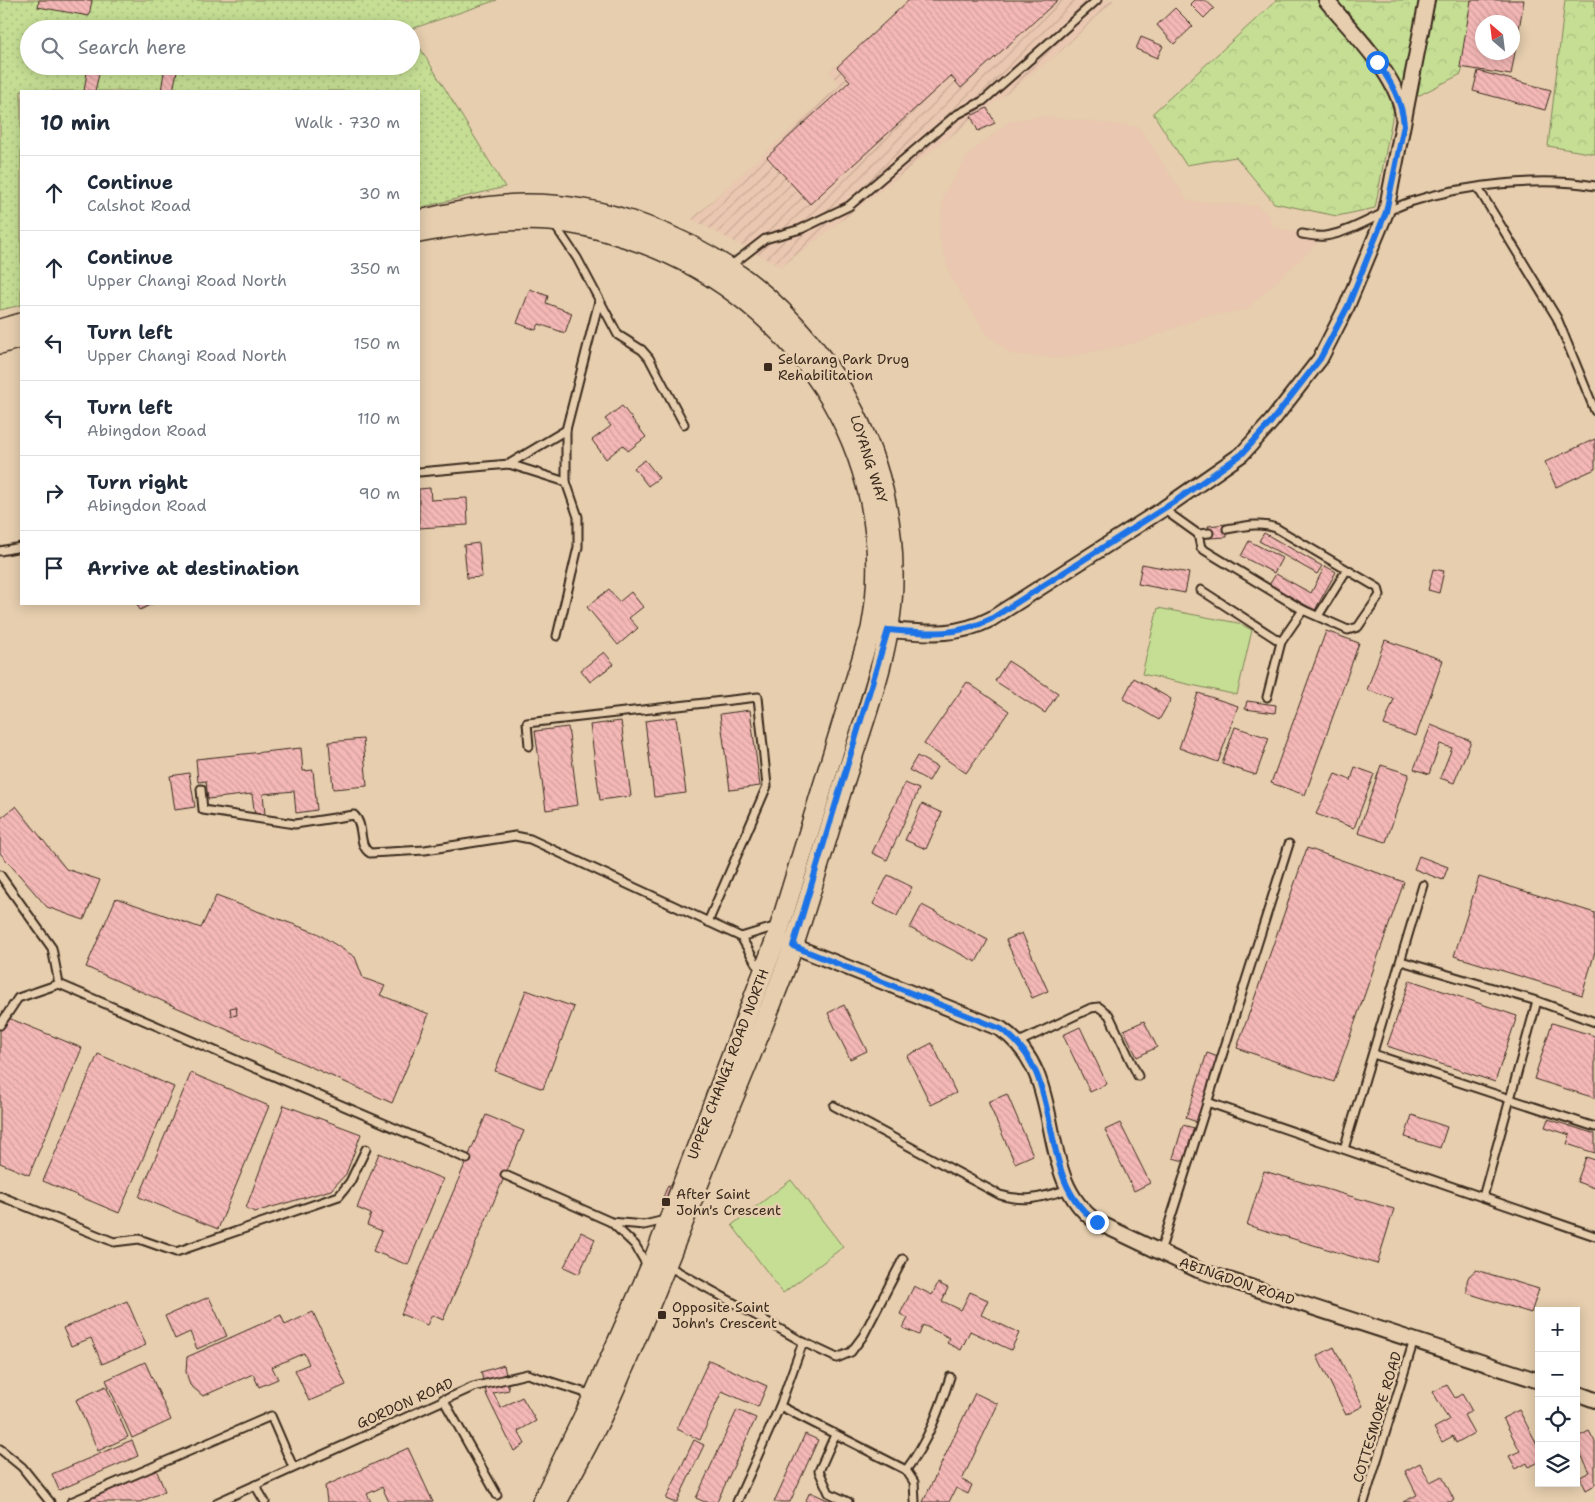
<!DOCTYPE html>
<meta charset="utf-8">
<style>
:root{--surface:#fff;--page:#f6f6f7;--text:#1f2937;--muted:#747a83;--line:#e0e1e3}
body{margin:0;font-family:"Shantell Sans",sans-serif;background:var(--page);color:var(--text)}
.controls{position:absolute;right:15px;bottom:15px;display:grid;overflow:hidden;border-radius:0px;box-shadow:0 2px 12px #0003}
.controls button{width:45px;height:45px;display:grid;place-items:center;padding:0;border:0;border-bottom:1px solid var(--line);background:var(--surface);color:var(--text);font:25px sans-serif}
.compass{position:absolute;left:1475px;top:15px;width:45px;height:45px;border-radius:50%;background:var(--surface);box-shadow:0 2px 12px #0003;rotate:332deg}
.stop{position:absolute;width:15px;height:15px;margin:-11px;border:4px solid #1a73e8;border-radius:50%;background:#fff}
.stop.end{background:#1a73e8;border-color:#fff;box-shadow:0 1px 5px #0008}
.list{margin:0;padding:0;list-style:none}
h2{display:flex;justify-content:space-between;align-items:center;height:65px;margin:0;padding:0 20px;font-size:21px}
h2 small{font-size:16px;font-weight:400;color:var(--muted)}
.list li{display:grid;grid-template-columns:32px 1fr auto;gap:15px;align-items:center;box-sizing:border-box;height:75px;padding:0 20px;border-top:1px solid var(--line)}
.list b{display:block;font-size:19px;white-space:nowrap}
.list p{margin:0;font-size:16px;white-space:nowrap;color:var(--muted)}
.list em{font-size:16px;font-style:normal;color:var(--muted)}
.icon{flex:none;width:28px;height:28px;fill:none;stroke:currentColor;stroke-width:2;stroke-linecap:round;stroke-linejoin:round}
.map{position:relative;flex:none;width:1595px;height:1502px;overflow:hidden}
.search{position:absolute;background:var(--surface);box-shadow:0 2px 12px #0003;left:20px;top:20px;width:400px;height:55px;display:flex;align-items:center;gap:12px;box-sizing:border-box;padding:0 18px;border-radius:28px;color:var(--muted);font-size:19px}
.panel{position:absolute;background:var(--surface);box-shadow:0 2px 12px #0003;left:20px;top:90px;width:400px;height:515px;border-radius:0px}
.map>svg:first-child{display:block}
.built{fill:#eac7b0}
.industrial{fill:url(#industrial-furrows)}
.grass{fill:url(#grass-dots);stroke:#808459}
.forest{fill:url(#forest-crowns);stroke:#808459}
.green{fill:#c5de94;stroke:#808459}
.building{fill:url(#building-back-hatch);stroke:#3b2a1e;fill-rule:evenodd}
.lines{fill:none;stroke-linecap:round;stroke-linejoin:round}
.lane-casing{stroke:#3b2a1e;stroke-width:11}
.street-casing{stroke:#3b2a1e;stroke-width:18}
.secondary-casing{stroke:#3b2a1e;stroke-width:22}
.lane{stroke:#e6ceae;stroke-width:7}
.street{stroke:#e6ceae;stroke-width:14}
.secondary{stroke:#e6ceae;stroke-width:19}
.route{stroke:#1a73e8;stroke-width:6}
.poi-dot{fill:#3b2a1e;stroke:#e6ceae;stroke-width:2}
.labels{text-anchor:middle;stroke-width:5;stroke-linejoin:round;paint-order:stroke}
.poi-label{font-size:14px;fill:#3b2a1e;stroke:#e6ceae;text-anchor:start}
.street-label{font-size:14px;fill:#3b2a1e;stroke:#e6ceae}
</style>
<div class="map">
<svg width="1595" height="1502" viewBox="0 0 1595 1502">
<defs>
<pattern id="industrial-furrows" width="10" height="10" patternUnits="userSpaceOnUse" patternTransform="scale(1.25)"><rect width="10" height="10" fill="#eac7b0"/><path d="M-1 1l2-2M0 10L10 0M9 11l2-2" fill="none" stroke="#caab97"/></pattern>
<pattern id="grass-dots" width="8" height="8" patternUnits="userSpaceOnUse" patternTransform="scale(1.25)"><rect width="8" height="8" fill="#c5de94"/><path d="M2 2h.1M6 6h.1" fill="none" stroke="#aabf7f" stroke-width="1.8" stroke-linecap="round"/></pattern>
<pattern id="forest-crowns" width="20" height="18" patternUnits="userSpaceOnUse" patternTransform="scale(1.25)"><rect width="20" height="18" fill="#c5de94"/><path d="M2 6a3 3 0 1 1 6 0M12 15a3 3 0 1 1 6 0" fill="none" stroke="#aabf7f"/></pattern>
<pattern id="building-back-hatch" width="6" height="6" patternUnits="userSpaceOnUse" patternTransform="scale(1.25)"><rect width="6" height="6" fill="#f4b8b6"/><path d="M-1 5l2 2M0 0l6 6M5-1l2 2" fill="none" stroke="#d29e9c"/></pattern>
</defs>
<rect width="100%" height="100%" fill="#e6ceae"/>
<filter id="ink" filterUnits="userSpaceOnUse"><feTurbulence type="fractalNoise" baseFrequency=".02" numOctaves="2"/><feDisplacementMap in="SourceGraphic" scale="10" xChannelSelector="R" yChannelSelector="G"/><feConvolveMatrix kernelMatrix="1 2 1 2 8 2 1 2 1" color-interpolation-filters="sRGB"/></filter>
<g filter="url(#ink)">
<!-- built -->
<path class="built" d="M1040 116 1139 127 1188 201 1258 206 1269 216 1273 226 1321 240 1246 310 1205 316 1138 342 1062 358 1011 354 987 335 952 280 939 237 943 196 968 155 1008 122Z"/>
<!-- industrial -->
<path class="industrial" d="M909 0H1114L1060 52 781 267 692 219 840 85 829 72Z"/>
<!-- grass -->
<path class="grass" d="M0 0H497L411 29H29V66H411V33L505 187 419 208V91H21V305L0 310Z"/>
<!-- forest -->
<g class="forest">
<path d="M1277 0H1482L1461 74 1394 108 1375 208 1337 216 1274 203 1236 157 1186 165 1153 113Z"/>
<path d="M1565 0H1595V154L1548 146Z"/>
</g>
<!-- green -->
<g class="green">
<path d="M1158 608 1238 623 1252 630 1237 695 1142 674Z"/>
<path d="M791 1180 843 1247 783 1293 732 1225Z"/>
</g>
<!-- building -->
<g class="building">
<path d="M39 0H92L89 16 38 7Z"/>
<path d="M909 0H1058L961 88 951 76 810 204 767 157 850 81 837 67Z"/>
<path d="M1194 0H1205L1214 8 1204 18 1190 4Z"/>
<path d="M1471 0H1524L1511 75 1460 67ZM1482 22H1512V52H1482Z"/>
<path d="M1175 8 1193 26 1174 44 1157 25Z"/>
<path d="M1141 37 1163 46 1157 58 1136 49Z"/>
<path d="M88 66H101L95 91H84Z"/>
<path d="M165 66H178L173 91H161Z"/>
<path d="M1478 71 1551 90 1545 110 1473 91Z"/>
<path d="M987 108 995 123 978 131 971 116Z"/>
<path d="M530 289 548 296 546 303 572 313 565 333 539 324 536 330 517 323Z"/>
<path d="M622 406 646 437 628 451 623 445 606 459 592 440 611 426 605 419Z"/>
<path d="M1595 439V469L1556 487 1545 462Z"/>
<path d="M645 460 659 478 648 486 634 468Z"/>
<path d="M430 488 431 500 467 498 468 525 419 528V489Z"/>
<path d="M1226 524 1227 537 1209 538 1208 526Z"/>
<path d="M1264 533 1322 566 1317 574 1259 541Z"/>
<path d="M1249 541 1282 558 1274 573 1241 556Z"/>
<path d="M479 543 482 577 467 578 464 545Z"/>
<path d="M1142 564 1189 573 1185 593 1138 584Z"/>
<path d="M1325 566 1336 572 1315 610 1269 585 1276 574 1311 593Z"/>
<path d="M1433 569 1444 571 1439 593 1428 590Z"/>
<path d="M609 589 619 602 631 592 643 607 629 618 638 628 618 645 587 607Z"/>
<path d="M137 604H152L140 610Z"/>
<path d="M1326 631 1359 643 1305 795 1271 783Z"/>
<path d="M1385 640 1443 660 1416 736 1384 725 1394 699 1367 690Z"/>
<path d="M604 652 614 664 590 682 581 670Z"/>
<path d="M1008 661 1058 693 1045 713 995 681Z"/>
<path d="M1134 678 1171 699 1159 720 1123 699Z"/>
<path d="M967 682 1009 711 966 773 924 744Z"/>
<path d="M1198 693 1238 706 1218 762 1179 748Z"/>
<path d="M1247 701 1276 705 1275 713 1245 709Z"/>
<path d="M750 710 760 786 730 790 720 714Z"/>
<path d="M676 717 686 793 654 797 645 721Z"/>
<path d="M621 721 631 796 600 800 590 725Z"/>
<path d="M1431 725 1471 741 1454 783 1440 778 1452 748 1440 744 1429 774 1414 769Z"/>
<path d="M568 727 578 805 546 810 535 731Z"/>
<path d="M1235 727 1269 738 1256 775 1222 764Z"/>
<path d="M363 739 367 786 333 789 329 742Z"/>
<path d="M301 748 303 771 313 770 317 810 296 813 294 791 263 794 265 814 255 816 252 794 208 799 206 781 198 782 196 759Z"/>
<path d="M917 756 937 767 929 781 909 770Z"/>
<path d="M1381 765 1409 774 1386 842 1358 833Z"/>
<path d="M1355 767 1374 774 1354 828 1316 814 1335 774 1351 780Z"/>
<path d="M189 773 195 807 175 810 170 776Z"/>
<path d="M905 783 919 789 887 860 872 853Z"/>
<path d="M922 804 942 813 926 849 905 840Z"/>
<path d="M16 806 66 869 100 880 84 920 47 907 0 853V819Z"/>
<path d="M1307 848 1404 882 1334 1082 1237 1048Z"/>
<path d="M1419 856 1448 867 1443 880 1414 869Z"/>
<path d="M888 875 912 887 897 916 873 904Z"/>
<path d="M1479 877 1595 913V952L1582 995 1454 956Z"/>
<path d="M216 896 317 933 355 957 363 978 385 986 380 995 429 1014 392 1103 86 967 116 898 201 928Z"/>
<path d="M922 905 988 940 976 962 910 928Z"/>
<path d="M1022 933 1048 991 1032 998 1006 940Z"/>
<path d="M1410 980 1517 1016 1495 1082 1387 1046Z"/>
<path d="M526 990 574 1007 543 1089 495 1071Z"/>
<path d="M844 1005 867 1051 850 1059 828 1013Z"/>
<path d="M236 1007 237 1015 231 1016 230 1008Z"/>
<path d="M6 1017 82 1048 29 1175 0 1163V1031Z"/>
<path d="M1144 1021 1157 1047 1137 1057 1124 1030Z"/>
<path d="M1552 1023 1595 1036V1098L1534 1079Z"/>
<path d="M1080 1027 1107 1084 1090 1092 1063 1035Z"/>
<path d="M932 1043 956 1093 931 1105 907 1056Z"/>
<path d="M1207 1053 1218 1057 1197 1122 1186 1118Z"/>
<path d="M98 1054 174 1087 119 1213 43 1181Z"/>
<path d="M191 1073 269 1106 218 1229 139 1197Z"/>
<path d="M1007 1094 1033 1155 1015 1163 988 1102Z"/>
<path d="M284 1105 361 1134 346 1174 331 1190 255 1212 246 1208Z"/>
<path d="M486 1115 524 1131 443 1320 432 1315 427 1325 401 1314Z"/>
<path d="M1412 1115 1447 1127 1440 1148 1405 1137Z"/>
<path d="M1548 1119 1595 1134V1153L1567 1144 1570 1135 1545 1127Z"/>
<path d="M1120 1123 1150 1183 1134 1191 1105 1130Z"/>
<path d="M1183 1125 1194 1128 1184 1161 1173 1158Z"/>
<path d="M379 1153 443 1179 408 1265 373 1251 382 1231 367 1225 371 1214 357 1208Z"/>
<path d="M1586 1157 1595 1160V1188L1577 1182Z"/>
<path d="M1264 1171 1394 1209 1377 1264 1247 1225Z"/>
<path d="M668 1185 676 1188 668 1208 660 1205Z"/>
<path d="M581 1232 595 1239 579 1274 564 1267Z"/>
<path d="M1476 1270 1539 1289 1531 1313 1467 1293V1281L1469 1276Z"/>
<path d="M938 1283 948 1288 942 1301 961 1310 970 1292 988 1300 981 1315 1019 1333 1011 1350 970 1331 961 1350 947 1343 950 1338 923 1325 919 1335 903 1328 908 1318 900 1314 914 1286 932 1295Z"/>
<path d="M209 1297 227 1336 197 1349 190 1332 175 1339 165 1316Z"/>
<path d="M127 1301 146 1345 102 1364 91 1338 71 1346 63 1328Z"/>
<path d="M313 1312 346 1385 309 1401 295 1370 309 1364 304 1353 272 1367 278 1379 259 1387 253 1374 203 1396 190 1385 186 1372 187 1357 281 1315 285 1325Z"/>
<path d="M1334 1347 1363 1406 1346 1415 1317 1356Z"/>
<path d="M709 1360 767 1386 758 1407 722 1391 700 1440 677 1429Z"/>
<path d="M145 1362 171 1420 132 1438 106 1380Z"/>
<path d="M504 1365 509 1390 493 1393 501 1408 522 1397 536 1421 518 1431 525 1444 514 1451 487 1396 481 1372Z"/>
<path d="M1447 1385 1455 1398 1462 1394 1472 1411 1464 1415 1474 1433 1456 1443 1453 1436 1442 1442 1434 1428 1449 1420 1433 1392Z"/>
<path d="M106 1386 128 1437 98 1451 76 1400Z"/>
<path d="M975 1393 998 1404 962 1480 972 1485 968 1494 956 1488 949 1502H923Z"/>
<path d="M737 1410 756 1418 717 1502H705L696 1498Z"/>
<path d="M1519 1410 1539 1448V1462L1529 1467 1527 1463 1516 1469 1509 1456 1520 1451 1503 1418Z"/>
<path d="M1589 1431 1595 1442V1485L1586 1490 1580 1477 1590 1472 1576 1445V1438Z"/>
<path d="M805 1434 818 1440 790 1502H774Z"/>
<path d="M132 1440 138 1456 59 1490 52 1474Z"/>
<path d="M694 1440 704 1445 677 1502H673L666 1499Z"/>
<path d="M408 1448 433 1502H389L382 1487 367 1494 371 1502H327L325 1486Z"/>
<path d="M1420 1463 1430 1482 1442 1476 1454 1500 1450 1502H1403L1417 1495 1405 1471Z"/>
<path d="M155 1467 165 1491 140 1502H75Z"/>
<path d="M810 1492 832 1502H805Z"/>
</g>
<g class="lines">
<defs>
<g id="lane">
<path d="M1478 188 1557 318 1595 411"/>
<path d="M554 224 577 258 618 335 642 350 649 358 684 424"/>
<path d="M1302 234C1309 235 1318 237 1325 236 1354 232 1382 211 1410 202 1462 185 1541 176 1595 186"/>
<path d="M729 267 765 239 801 229 849 206 956 115 983 101 1097 0"/>
<path d="M509 464 566 430"/>
<path d="M419 472 509 464 566 482"/>
<path d="M1163 509 1198 534"/>
<path d="M1209 533 1198 534 1201 548 1303 610 1348 630 1358 627 1380 595 1378 588 1276 528C1260 522 1244 526 1227 529"/>
<path d="M0 551 21 547"/>
<path d="M1201 590 1281 642"/>
<path d="M1318 616 1346 571"/>
<path d="M557 636 578 547V517L566 482V430L599 301"/>
<path d="M1267 697 1281 642 1303 610"/>
<path d="M529 746 527 723 758 697 767 786 708 922"/>
<path d="M201 789 203 810 295 824 354 815C365 825 357 845 370 853L425 850 515 836 530 839 741 937 761 972"/>
<path d="M0 875 52 948 59 984"/>
<path d="M741 937 777 926"/>
<path d="M1401 961 1537 1001 1595 1022"/>
<path d="M0 1025 18 998 59 984 467 1159"/>
<path d="M1019 1042 1091 1008 1099 1007 1109 1015 1138 1076"/>
<path d="M1373 1054 1595 1127"/>
<path d="M1207 1102 1595 1236"/>
<path d="M834 1106 1000 1195C1026 1203 1043 1197 1069 1189"/>
<path d="M1344 1149 1423 885"/>
<path d="M505 1175 611 1222"/>
<path d="M0 1196 114 1242 139 1239 176 1252 339 1196 350 1182 366 1149"/>
<path d="M1483 1197 1537 1001"/>
<path d="M1160 1252 1289 844"/>
<path d="M668 1266 803 1342 837 1358 851 1352 863 1336 903 1259"/>
<path d="M648 1267 635 1245 611 1222 644 1225 665 1220"/>
<path d="M443 1399 497 1495"/>
<path d="M780 1406 906 1470 914 1482 915 1502"/>
<path d="M835 1435 819 1471 829 1493 848 1502"/>
<path d="M0 1449 22 1467 50 1502"/>
<path d="M906 1470C928 1441 939 1411 950 1377"/>
<path d="M255 1485 265 1502"/>
<path d="M71 1502 271 1416 293 1467"/>
<path d="M218 1502 473 1387 527 1374 592 1395"/>
<path d="M737 1502 780 1406 803 1342"/>
<path d="M1364 1502 1414 1340"/>
</g>
<g id="street">
<path d="M1326 0C1351 31 1400 77 1403 117"/>
<path d="M889 630C927 633 956 637 991 619L1163 509 1242 454 1271 422 1320 359 1347 306 1386 212 1427 0"/>
<path d="M786 943 1001 1029C1070 1076 1032 1177 1097 1222L1198 1270 1539 1381"/>
<path d="M1576 1393 1595 1400"/>
</g>
<g id="secondary">
<path d="M419 220C454 212 490 204 527 204 604 204 685 234 746 280 837 350 895 463 893 579 893 653 860 729 839 799 824 847 810 896 794 944 769 1015 738 1085 710 1155 678 1236 646 1318 611 1397 595 1433 575 1467 557 1502"/>
<path d="M419 233C462 225 506 218 550 221 575 223 600 229 624 237 791 288 904 454 871 629L776 939 654 1259 594 1395 542 1502"/>
<path d="M0 329 21 323"/>
<path d="M0 344 21 338"/>
</g>
</defs>
<!-- lane casing -->
<use href="#lane" class="lane-casing"/>
<!-- street casing -->
<use href="#street" class="street-casing"/>
<!-- secondary casing -->
<use href="#secondary" class="secondary-casing"/>
<!-- lane -->
<use href="#lane" class="lane"/>
<!-- street -->
<use href="#street" class="street"/>
<!-- secondary -->
<use href="#secondary" class="secondary"/>
</g>
</g>
<g class="lines" filter="url(#ink)">
<!-- route -->
<path class="route" d="M1097 1222C1032 1177 1070 1076 1001 1029L793 946 888 630C927 633 955 637 991 619L1174 502 1242 454 1271 422 1320 359 1348 306 1386 212 1404 125C1402 101 1391 82 1377 62"/>
</g>
<!-- markers -->
<g class="poi-dot">
<rect x="763" y="362" width="10" height="10" rx="2.5"/>
<rect x="661" y="1197" width="10" height="10" rx="2.5"/>
<rect x="657" y="1310" width="10" height="10" rx="2.5"/>
</g>
<g class="labels">
<!-- poi labels -->
<g class="poi-label">
<text x="778" y="364">Selarang Park Drug<tspan x="778" dy="16">Rehabilitation</tspan></text>
<text x="676" y="1199">After Saint<tspan x="676" dy="16">John's Crescent</tspan></text>
<text x="672" y="1312">Opposite Saint<tspan x="672" dy="16">John's Crescent</tspan></text>
</g>
<!-- street labels -->
<g class="street-label">
<text transform="translate(869 459) rotate(72)" y="5">LOYANG WAY</text>
<text transform="translate(728 1064) rotate(-69)" y="5">UPPER CHANGI ROAD NORTH</text>
<text transform="translate(1237 1281) rotate(19)" y="5">ABINGDON ROAD</text>
<text transform="translate(405 1403) rotate(-24)" y="5">GORDON ROAD</text>
<text transform="translate(1377 1417) rotate(-73)" y="5">COTTESMORE ROAD</text>
</g>
</g>
</svg>
<div class="controls">
<button>+</button>
<button>−</button>
<button><svg class="icon" aria-label="locate" viewBox="0 0 24 24"><circle cx="12" cy="12" r="6"/><path d="M12 2v4M12 18v4M2 12h4M18 12h4"/></svg></button>
<button><svg class="icon" aria-label="layers" viewBox="0 0 24 24"><path d="M12 4l9 5-9 5-9-5zM3 14l9 5 9-5"/></svg></button>
</div>
<svg class="compass" viewBox="-18 -18 36 36"><path d="M0-13l5 13h-10z" fill="#e53935"/><path d="M0 13l5-13h-10z" fill="#747a83"/></svg>
<div class="stop" style="left:1377px;top:62px"></div>
<div class="stop end" style="left:1097px;top:1222px"></div>
<div class="search"><svg class="icon" aria-label="search" viewBox="0 0 24 24"><circle cx="10" cy="10" r="6"/><path d="M15 15l6 6"/></svg>Search here</div>
<section class="panel">
<h2>10 min<small>Walk · 730 m</small></h2>
<ul class="list">
<li><svg class="icon" aria-label="ahead" viewBox="0 0 24 24"><path d="M12 20V5M6 11l6-6 6 6"/></svg><div><b>Continue</b><p>Calshot Road</p></div><em>30 m</em></li>
<li><svg class="icon" aria-label="ahead" viewBox="0 0 24 24"><path d="M12 20V5M6 11l6-6 6 6"/></svg><div><b>Continue</b><p>Upper Changi Road North</p></div><em>350 m</em></li>
<li><svg class="icon" aria-label="left" viewBox="0 0 24 24"><path d="M17 20v-9H6M10 6l-5 5 5 5"/></svg><div><b>Turn left</b><p>Upper Changi Road North</p></div><em>150 m</em></li>
<li><svg class="icon" aria-label="left" viewBox="0 0 24 24"><path d="M17 20v-9H6M10 6l-5 5 5 5"/></svg><div><b>Turn left</b><p>Abingdon Road</p></div><em>110 m</em></li>
<li><svg class="icon" aria-label="right" viewBox="0 0 24 24"><path d="M7 20v-9h11M14 6l5 5-5 5"/></svg><div><b>Turn right</b><p>Abingdon Road</p></div><em>90 m</em></li>
<li><svg class="icon" aria-label="arrive" viewBox="0 0 24 24"><path d="M6 21V4h12l-3 4 3 4H6"/></svg><div><b>Arrive at destination</b></div></li>
</ul>
</section>
</div>
